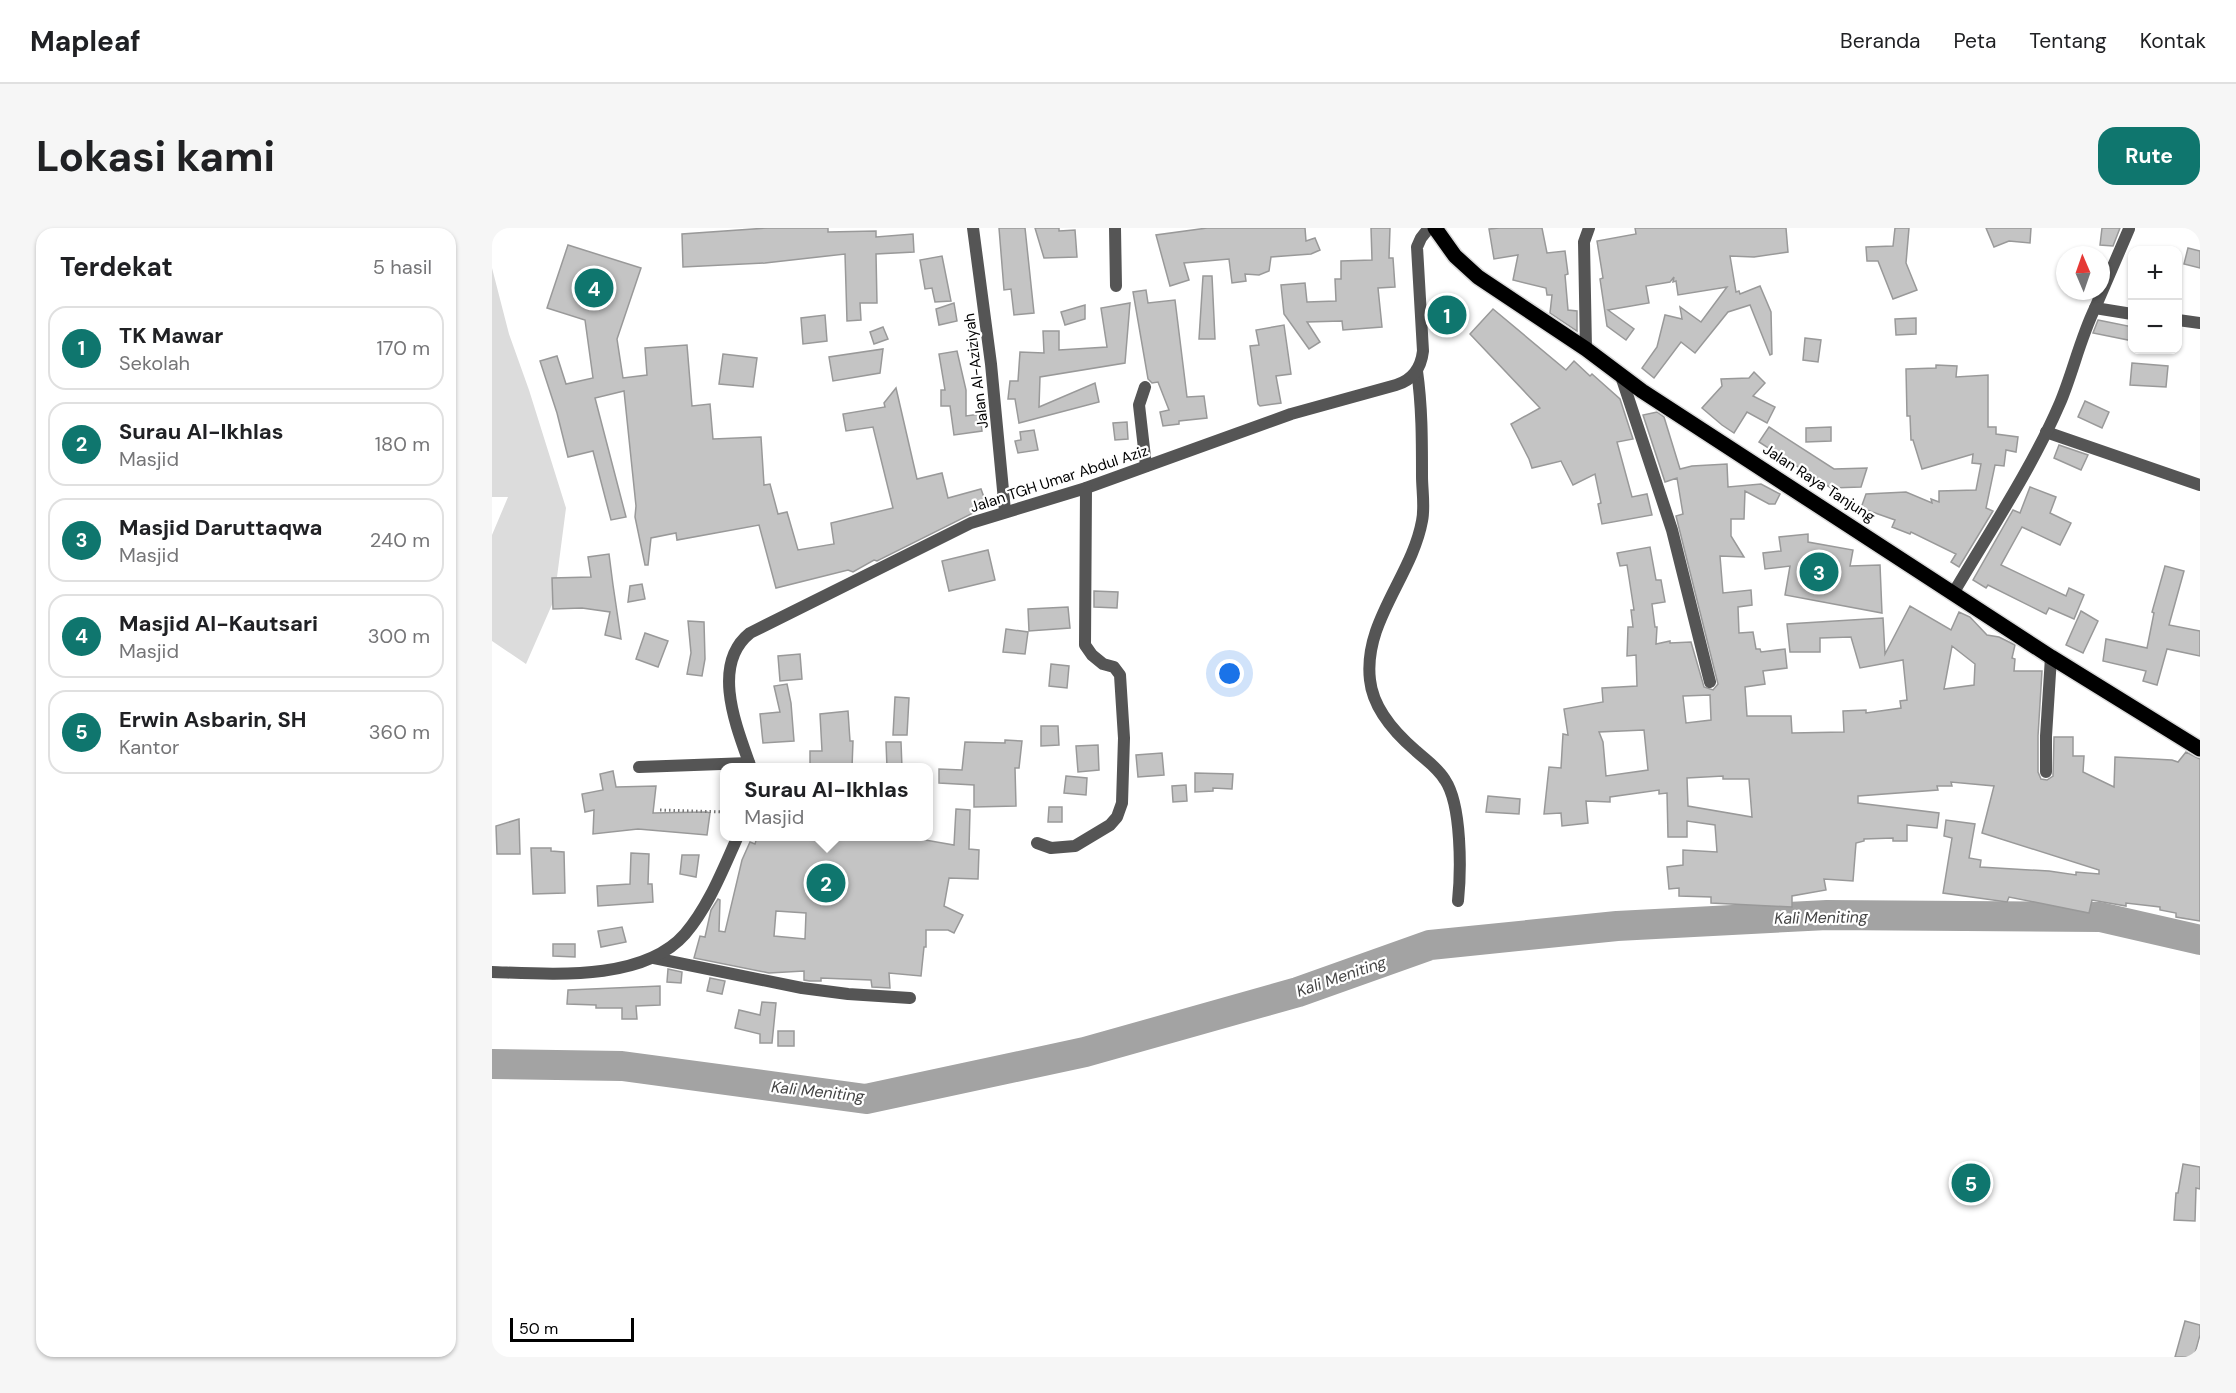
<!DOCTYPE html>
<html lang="id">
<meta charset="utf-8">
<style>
:root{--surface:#fff;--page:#f6f6f6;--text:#202124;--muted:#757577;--line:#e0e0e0;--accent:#0f766e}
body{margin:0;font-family:"DM Sans",sans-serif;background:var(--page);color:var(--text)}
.controls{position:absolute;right:18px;top:18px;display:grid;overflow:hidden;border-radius:12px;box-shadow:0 2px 4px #0004}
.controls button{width:54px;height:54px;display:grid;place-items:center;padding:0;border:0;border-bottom:2px solid var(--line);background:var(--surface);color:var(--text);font:30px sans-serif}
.compass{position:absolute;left:1564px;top:18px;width:54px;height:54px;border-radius:50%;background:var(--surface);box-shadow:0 2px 4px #0004;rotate:358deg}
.scale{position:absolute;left:18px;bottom:15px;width:124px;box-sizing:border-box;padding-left:6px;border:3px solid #000;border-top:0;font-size:16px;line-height:21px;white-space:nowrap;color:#000;-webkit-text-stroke:4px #fff;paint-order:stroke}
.you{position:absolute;left:738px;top:446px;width:21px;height:21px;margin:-15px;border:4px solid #fff;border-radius:50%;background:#1a73e8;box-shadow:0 0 0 9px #1a73e833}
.badge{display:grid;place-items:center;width:39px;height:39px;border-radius:50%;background:var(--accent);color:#fff;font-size:20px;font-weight:700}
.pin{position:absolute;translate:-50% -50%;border:3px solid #fff;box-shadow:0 2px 6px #0006}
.popup{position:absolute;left:228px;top:535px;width:213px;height:78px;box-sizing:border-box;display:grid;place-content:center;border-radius:12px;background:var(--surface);filter:drop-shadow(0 2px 4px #0005);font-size:20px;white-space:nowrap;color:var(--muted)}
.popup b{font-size:22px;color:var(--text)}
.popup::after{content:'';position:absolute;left:50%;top:100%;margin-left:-12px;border:12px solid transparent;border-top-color:var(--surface)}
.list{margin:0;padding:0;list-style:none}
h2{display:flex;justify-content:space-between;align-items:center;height:78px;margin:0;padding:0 24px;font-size:26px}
h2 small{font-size:20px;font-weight:400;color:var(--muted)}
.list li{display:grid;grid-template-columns:39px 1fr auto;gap:18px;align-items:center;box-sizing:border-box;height:84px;margin:0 12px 12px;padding:0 12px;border:2px solid var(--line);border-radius:18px}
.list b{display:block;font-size:22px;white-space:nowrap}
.list p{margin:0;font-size:20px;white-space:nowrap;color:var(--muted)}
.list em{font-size:20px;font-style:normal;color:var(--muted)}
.map{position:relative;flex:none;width:1708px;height:1129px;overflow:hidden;border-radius:18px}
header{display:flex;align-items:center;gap:36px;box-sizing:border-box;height:84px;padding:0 30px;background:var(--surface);border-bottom:2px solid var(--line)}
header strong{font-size:28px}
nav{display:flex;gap:33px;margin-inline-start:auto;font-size:21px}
.intro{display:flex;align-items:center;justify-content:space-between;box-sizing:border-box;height:144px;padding:0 36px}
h1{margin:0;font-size:42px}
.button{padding:15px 27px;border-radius:18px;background:var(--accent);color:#fff;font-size:21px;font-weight:700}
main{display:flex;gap:36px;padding:0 36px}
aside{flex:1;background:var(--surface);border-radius:18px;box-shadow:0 2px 4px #0004}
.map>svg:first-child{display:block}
.green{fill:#dcdcdc}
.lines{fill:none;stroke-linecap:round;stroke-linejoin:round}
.river{stroke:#a3a3a3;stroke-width:30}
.building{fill:#c4c4c4;stroke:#999;stroke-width:1.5;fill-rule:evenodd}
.primary-casing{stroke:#dbdbdb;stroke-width:18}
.path{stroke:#777;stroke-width:3;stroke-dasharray:1.5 3;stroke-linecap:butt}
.street{stroke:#555;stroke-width:12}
.primary{stroke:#000;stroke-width:15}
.labels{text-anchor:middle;stroke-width:4.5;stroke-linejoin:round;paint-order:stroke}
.street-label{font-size:15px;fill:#000;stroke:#fff}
.water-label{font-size:16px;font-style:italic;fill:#444;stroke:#fff}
</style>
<header>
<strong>Mapleaf</strong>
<nav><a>Beranda</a><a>Peta</a><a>Tentang</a><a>Kontak</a></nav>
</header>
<div class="intro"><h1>Lokasi kami</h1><a class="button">Rute</a></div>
<main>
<aside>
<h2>Terdekat<small>5 hasil</small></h2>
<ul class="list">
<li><span class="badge">1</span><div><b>TK Mawar</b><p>Sekolah</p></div><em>170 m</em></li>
<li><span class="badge">2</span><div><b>Surau Al-Ikhlas</b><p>Masjid</p></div><em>180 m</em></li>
<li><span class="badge">3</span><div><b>Masjid Daruttaqwa</b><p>Masjid</p></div><em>240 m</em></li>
<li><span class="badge">4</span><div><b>Masjid Al-Kautsari</b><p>Masjid</p></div><em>300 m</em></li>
<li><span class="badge">5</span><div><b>Erwin Asbarin, SH</b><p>Kantor</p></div><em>360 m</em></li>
</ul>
</aside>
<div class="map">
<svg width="1708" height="1129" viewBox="0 0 1708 1129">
<rect width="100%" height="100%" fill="#fff"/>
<!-- green -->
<path class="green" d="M0 40 17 106 37 162 74 280 62 372 34 436 0 413V307L16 269H0Z"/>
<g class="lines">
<!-- river -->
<path class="river" d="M0 836 130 838 374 871 593 824 806 764 938 717 1125 698 1335 687 1608 689 1708 712"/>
</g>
<!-- building -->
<g class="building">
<path d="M275 0H336V4L384 3V9L421 6 422 24 384 26 385 75H368L369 92 355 93 353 26 273 35 191 39 190 6Z"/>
<path d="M507 0H533L542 85 522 87 519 61 512 62Z"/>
<path d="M543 0H567V3L583 2 585 29 552 30Z"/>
<path d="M715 0H813L814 13 823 10 828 22 819 26 779 29 777 43 767 47 753 46 754 53 740 55 737 31 692 35 697 52 678 58 664 7Z"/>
<path d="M879 0H898L897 30H901L903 59 886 60 890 99 851 102 850 93 815 94 828 114 817 121 792 86 789 57 813 55 815 74 844 73 843 51H849V33L880 32Z"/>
<path d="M1007 0H1050L1055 25 1073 23 1076 46 1073 47 1076 82 1085 83V103L1058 85 1060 67H1055L1054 60 1021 52 1026 27 1002 31 997 1Z"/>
<path d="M1143 0H1294L1296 24 1262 29 1238 28 1244 64 1247 63 1248 66 1268 58 1279 84 1280 126 1278 127 1258 77 1236 84 1203 125 1189 114 1162 150 1150 140 1165 119 1173 87 1190 91 1188 79 1209 94 1235 59 1186 67 1184 53 1181 54 1182 49 1178 54 1154 58 1157 75 1116 82 1142 101 1134 112 1115 98 1108 51 1111 50 1105 13 1144 6Z"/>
<path d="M1403 0H1417L1414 35 1425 62 1401 71 1386 33H1375L1374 19 1401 18Z"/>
<path d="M1494 0H1539L1538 15 1517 13 1502 19Z"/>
<path d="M1610 0H1628L1621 18 1608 17Z"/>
<path d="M76 17 149 40 125 111 131 150 155 147 153 120 195 117 200 178 218 176 221 211 269 209 272 257 278 256 286 286 295 284 306 322 342 316 339 295 401 280 381 199 354 203 351 186 393 179 392 175 404 160 425 251 450 245 456 270 489 261 495 278 385 333 382 332 361 344 356 342 284 360 267 297 185 312 184 305 159 310 156 337H153L143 289 144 278 132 163 103 170 134 289 119 292 101 223 76 229 65 185 48 133 65 128 74 156 101 150 93 92 55 80Z"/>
<path d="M1696 20 1708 23V40L1692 36Z"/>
<path d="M450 28 459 73 443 74 440 60 433 61 428 32Z"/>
<path d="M711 48H720L723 111H707Z"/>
<path d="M654 62 656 75 683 72 695 169 712 168 715 190 687 193V196L671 198 668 184 677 182 666 154 660 155 656 151 641 64Z"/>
<path d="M462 75 465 93 447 97 444 81Z"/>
<path d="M638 75 633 135 548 149 547 179 603 155 607 174 527 195 523 171H516L518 153H526L528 124 552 125 551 103H567V122L615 119 609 80Z"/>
<path d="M593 77V91L573 97 569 84Z"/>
<path d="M1001 81 1074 142 1082 133 1098 148 1100 146 1128 171 1141 211 1125 214 1140 269 1155 266 1160 287 1110 296 1106 276 1109 275 1103 246 1081 257 1069 233 1040 240 1037 231 1019 196 1048 180 978 106Z"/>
<path d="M333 87 335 113 311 116 309 90Z"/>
<path d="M1424 90V106L1404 107 1403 91Z"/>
<path d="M1606 92 1641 99V113L1601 105Z"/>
<path d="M792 97 799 146 784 148 789 175 768 178 766 176 758 118 767 117 764 102Z"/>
<path d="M391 99 396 111 382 116 378 104Z"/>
<path d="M1313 110 1329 112 1326 134 1311 132Z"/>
<path d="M391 121 388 145 341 153 337 129Z"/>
<path d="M465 123 474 162V188L488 186 490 203 462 207 458 178H449V162H453L447 126Z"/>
<path d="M231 126 265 130 261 159 227 156Z"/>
<path d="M1640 135 1676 138 1674 159 1638 157Z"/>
<path d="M1444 137 1465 138 1464 149 1496 147V199H1504V206L1526 209 1524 224 1514 222 1512 238 1503 237 1494 280 1501 283 1467 339 1459 334 1464 326 1419 304 1418 306 1400 299 1403 292 1369 280 1374 266 1414 264 1440 275 1439 271 1447 274V263L1484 262 1489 236 1480 235 1481 226 1430 241 1421 212H1419L1418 188H1415L1414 141 1444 140Z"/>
<path d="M1262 144 1273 155 1261 168 1283 179 1275 195 1255 184 1242 205 1230 197 1210 180 1230 158 1229 151 1257 150Z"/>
<path d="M1593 173 1617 184 1610 200 1586 189Z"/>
<path d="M1165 184 1172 189 1188 241 1200 238 1235 236 1236 259 1269 256 1288 266 1283 276H1277L1253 263 1252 291H1239V308L1252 329 1228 328 1231 365 1259 362 1260 377 1246 379 1247 405 1261 404 1264 421H1268L1269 424 1293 421 1295 440 1271 443 1273 456 1253 459 1255 488H1299L1300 505 1352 504 1351 483 1374 482V485L1409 480 1408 473 1415 472 1411 432 1368 440 1359 409 1328 410V424H1298L1295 396 1391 390 1393 426 1418 378 1459 402 1467 384 1478 389 1495 407 1507 409 1523 417 1520 430 1523 431 1522 443H1550L1546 508V544L1549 551 1555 552 1561 548 1562 509H1581V528H1592L1591 544 1622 559 1623 529 1680 532 1686 534 1694 524 1708 531V693L1684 689V685L1668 682V679L1634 675V678L1600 672 1597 685 1517 669 1515 674 1451 665 1460 610 1452 608 1454 592 1483 596 1477 630 1489 632 1488 639 1557 643 1584 647V644L1607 646V642L1490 605 1502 558 1459 554 1460 558H1445L1446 562 1366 568V575L1447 585 1445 600 1415 597V613H1401V610L1372 611V613L1364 615 1361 653 1332 651 1334 662 1300 668V679L1219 675V669L1187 668V660L1177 661 1175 639 1191 637V622L1225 624 1223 597 1195 593V609H1176L1175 565 1167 566V562L1118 569V574L1094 573 1096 595 1070 598 1069 585 1052 586 1057 539 1069 540 1071 506 1076 507 1072 481 1111 474 1110 460 1145 458 1144 427 1135 428 1136 399H1141L1139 382H1142L1135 337 1128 338 1125 325 1158 319 1164 352H1169L1173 374 1160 376 1163 399H1165L1164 416 1178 413V415L1199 414 1212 459 1221 462 1226 456 1184 288 1191 286 1185 250 1173 254 1151 187ZM1460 418 1483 436 1482 457 1452 461ZM1218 467 1219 492 1194 495 1191 468ZM1152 502 1156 542 1114 548 1111 514 1107 504ZM1231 548V551H1257L1260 589 1196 578 1195 550Z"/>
<path d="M635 194 636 211 623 212 621 195Z"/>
<path d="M1277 199 1342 241 1375 240 1369 259 1339 260 1267 214Z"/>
<path d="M1339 199V213L1314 214V200Z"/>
<path d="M542 202 546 222 526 225 523 213 529 212 528 204Z"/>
<path d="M1567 217 1596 227 1589 242 1562 230Z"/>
<path d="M1538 259 1564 269 1558 285 1579 295 1568 317 1530 299 1509 337 1574 368 1577 360 1592 367 1582 391 1557 380 1554 386 1496 357 1494 360 1481 352 1521 282 1528 285Z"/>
<path d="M1316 306V314L1361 322 1358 338 1388 337 1390 385 1293 367 1298 338 1273 341 1271 325 1289 323 1287 309Z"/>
<path d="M496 322 503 352 457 363 450 333Z"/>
<path d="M117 326 121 357 129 411 113 407 118 384 90 380 61 381 60 350 99 349 96 329Z"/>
<path d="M1673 338 1692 343 1677 397 1708 403V428L1675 421 1665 457 1651 453 1654 443 1611 433 1614 411 1655 420 1662 385 1660 384Z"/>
<path d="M150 356 153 371 136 374 138 358Z"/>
<path d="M602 363 626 364 625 380 602 379Z"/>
<path d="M576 379 578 400 537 403 536 381Z"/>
<path d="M1589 383 1606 393 1591 425 1574 417Z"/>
<path d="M196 393 212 394 213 431 210 448 195 446 199 425Z"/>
<path d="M514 401 536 404 533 426 511 424Z"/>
<path d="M153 405 176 413 166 439 144 431Z"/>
<path d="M308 426 310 451 288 453 286 428Z"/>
<path d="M559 436 577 438 575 460 557 458Z"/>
<path d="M295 456 299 475 302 513 271 515 268 486 288 484 282 458Z"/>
<path d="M403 469 417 470 415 507H401Z"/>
<path d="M356 483 358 513H361L360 540H318V523H330L328 486Z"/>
<path d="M549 498H566L567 517 549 518Z"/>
<path d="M513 512 530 513 527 540H523L524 578 482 579V557L447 555V541L470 542 473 514 513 515Z"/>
<path d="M394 514H409L410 540H395Z"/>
<path d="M606 517 607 542 586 544 584 518Z"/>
<path d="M670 525 672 547 646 549 644 527Z"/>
<path d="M121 543 124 559 164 558 161 585 215 584 218 585 215 607 146 601 101 606 102 582 93 584 90 566 111 562 108 546Z"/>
<path d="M703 545 741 546 740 561 721 560V563L703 564Z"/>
<path d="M574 548 595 550 594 567 572 565Z"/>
<path d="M694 557 695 573 681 574 680 558Z"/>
<path d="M996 568 1028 571 1027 586 994 584Z"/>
<path d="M557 579H570V594H556Z"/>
<path d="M464 581 478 582 477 621 487 622 486 651 457 650 452 678 471 687 462 705 456 702H434V719H432L429 748 397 745 398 760 380 759 379 752 329 750V753H318L312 752V743L277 745 202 730 208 708 213 709 219 682 226 671 228 672 227 703 233 704 250 632 258 614 263 616 265 609H371L370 611 434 609 433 612 462 617ZM284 683 314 685 313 711 282 708Z"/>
<path d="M27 591 28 626H5L4 598Z"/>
<path d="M39 620H59V623L72 624 73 665 41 666Z"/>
<path d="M139 625 157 626 156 656H160L161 674 106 678 105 658 138 656Z"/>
<path d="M190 627H207L204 649 188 646Z"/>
<path d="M130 699 134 714 109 719 106 703Z"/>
<path d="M61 716H83V729L61 728Z"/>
<path d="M176 741 190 744 189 755 175 754Z"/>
<path d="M218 750 233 753 230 766 215 763Z"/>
<path d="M168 758V777L144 778 145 791H130V780H104V777L75 776 76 762Z"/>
<path d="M270 774 284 775 280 815H268V806L243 800 247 782 268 787Z"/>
<rect x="286" y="803" width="16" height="15"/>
<path d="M1691 936 1708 939V961L1704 960 1703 993 1682 992 1684 965H1686Z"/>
<path d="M1693 1093 1708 1097V1107L1702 1129H1683Z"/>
</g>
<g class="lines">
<defs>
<path id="primary" d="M943 0 963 28 986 49 1094 121 1150 163 1559 429 1708 521"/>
</defs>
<!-- primary casing -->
<use href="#primary" class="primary-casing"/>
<!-- path -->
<path class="path" d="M168 582 232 584"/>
<!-- street -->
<g class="street">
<path d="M481 0 499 136 513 283"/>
<path d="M623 0 624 58"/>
<path d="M1603 80 1637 1"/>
<path d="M1686 92 1708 95"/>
<path d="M1094 121 1092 14 1097 0"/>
<path d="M925 143C930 178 930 212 930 248 930 262 933 279 930 293 920 348 871 394 878 452 881 481 903 505 924 523 935 533 945 539 953 552 970 577 969 644 966 673"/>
<path d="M1129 148 1180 302 1218 454"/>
<path d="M653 159 647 177 654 238"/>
<path d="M1554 204 1708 257"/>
<path d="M1462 364C1498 303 1540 240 1568 175 1581 144 1588 111 1603 80L1640 86"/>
<path d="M147 539 257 535"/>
<path d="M259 540C245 500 218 437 258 405L479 295 594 260 799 186 904 157C921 152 929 140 931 123L925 19 929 10 937 0"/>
<path d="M1554 544V508L1559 429"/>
<path d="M545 615 559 620 583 618 618 597 625 589 630 575 632 510 628 447 622 439 611 436 600 427 593 417 594 260"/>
<path d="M162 730 310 760 356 766 418 770"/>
<path d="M0 744C59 746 151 754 193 706 217 678 231 641 246 608"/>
</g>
<!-- primary -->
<use href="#primary" class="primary"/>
</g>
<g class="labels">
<!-- street labels -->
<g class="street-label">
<text transform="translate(484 143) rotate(-97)" y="5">Jalan Al-Aziziyah</text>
<text transform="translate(567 251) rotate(-18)" y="5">Jalan TGH Umar Abdul Aziz</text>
<text transform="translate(1327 255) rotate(33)" y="5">Jalan Raya Tanjung</text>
</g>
<!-- water labels -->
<g class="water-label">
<text transform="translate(1329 689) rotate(-1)" y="6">Kali Meniting</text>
<text transform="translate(849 748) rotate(-19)" y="6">Kali Meniting</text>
<text transform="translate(326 863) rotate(6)" y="6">Kali Meniting</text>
</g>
</g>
</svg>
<div class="controls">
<button>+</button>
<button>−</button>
</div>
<svg class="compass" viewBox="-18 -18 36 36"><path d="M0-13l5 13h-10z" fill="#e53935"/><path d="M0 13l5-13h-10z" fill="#757577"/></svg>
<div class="scale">50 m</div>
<div class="you"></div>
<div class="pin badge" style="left:955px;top:87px">1</div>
<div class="pin badge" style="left:334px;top:655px">2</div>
<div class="popup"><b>Surau Al-Ikhlas</b>Masjid</div>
<div class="pin badge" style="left:1327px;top:344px">3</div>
<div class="pin badge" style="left:102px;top:60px">4</div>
<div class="pin badge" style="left:1479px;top:955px">5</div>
</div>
</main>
